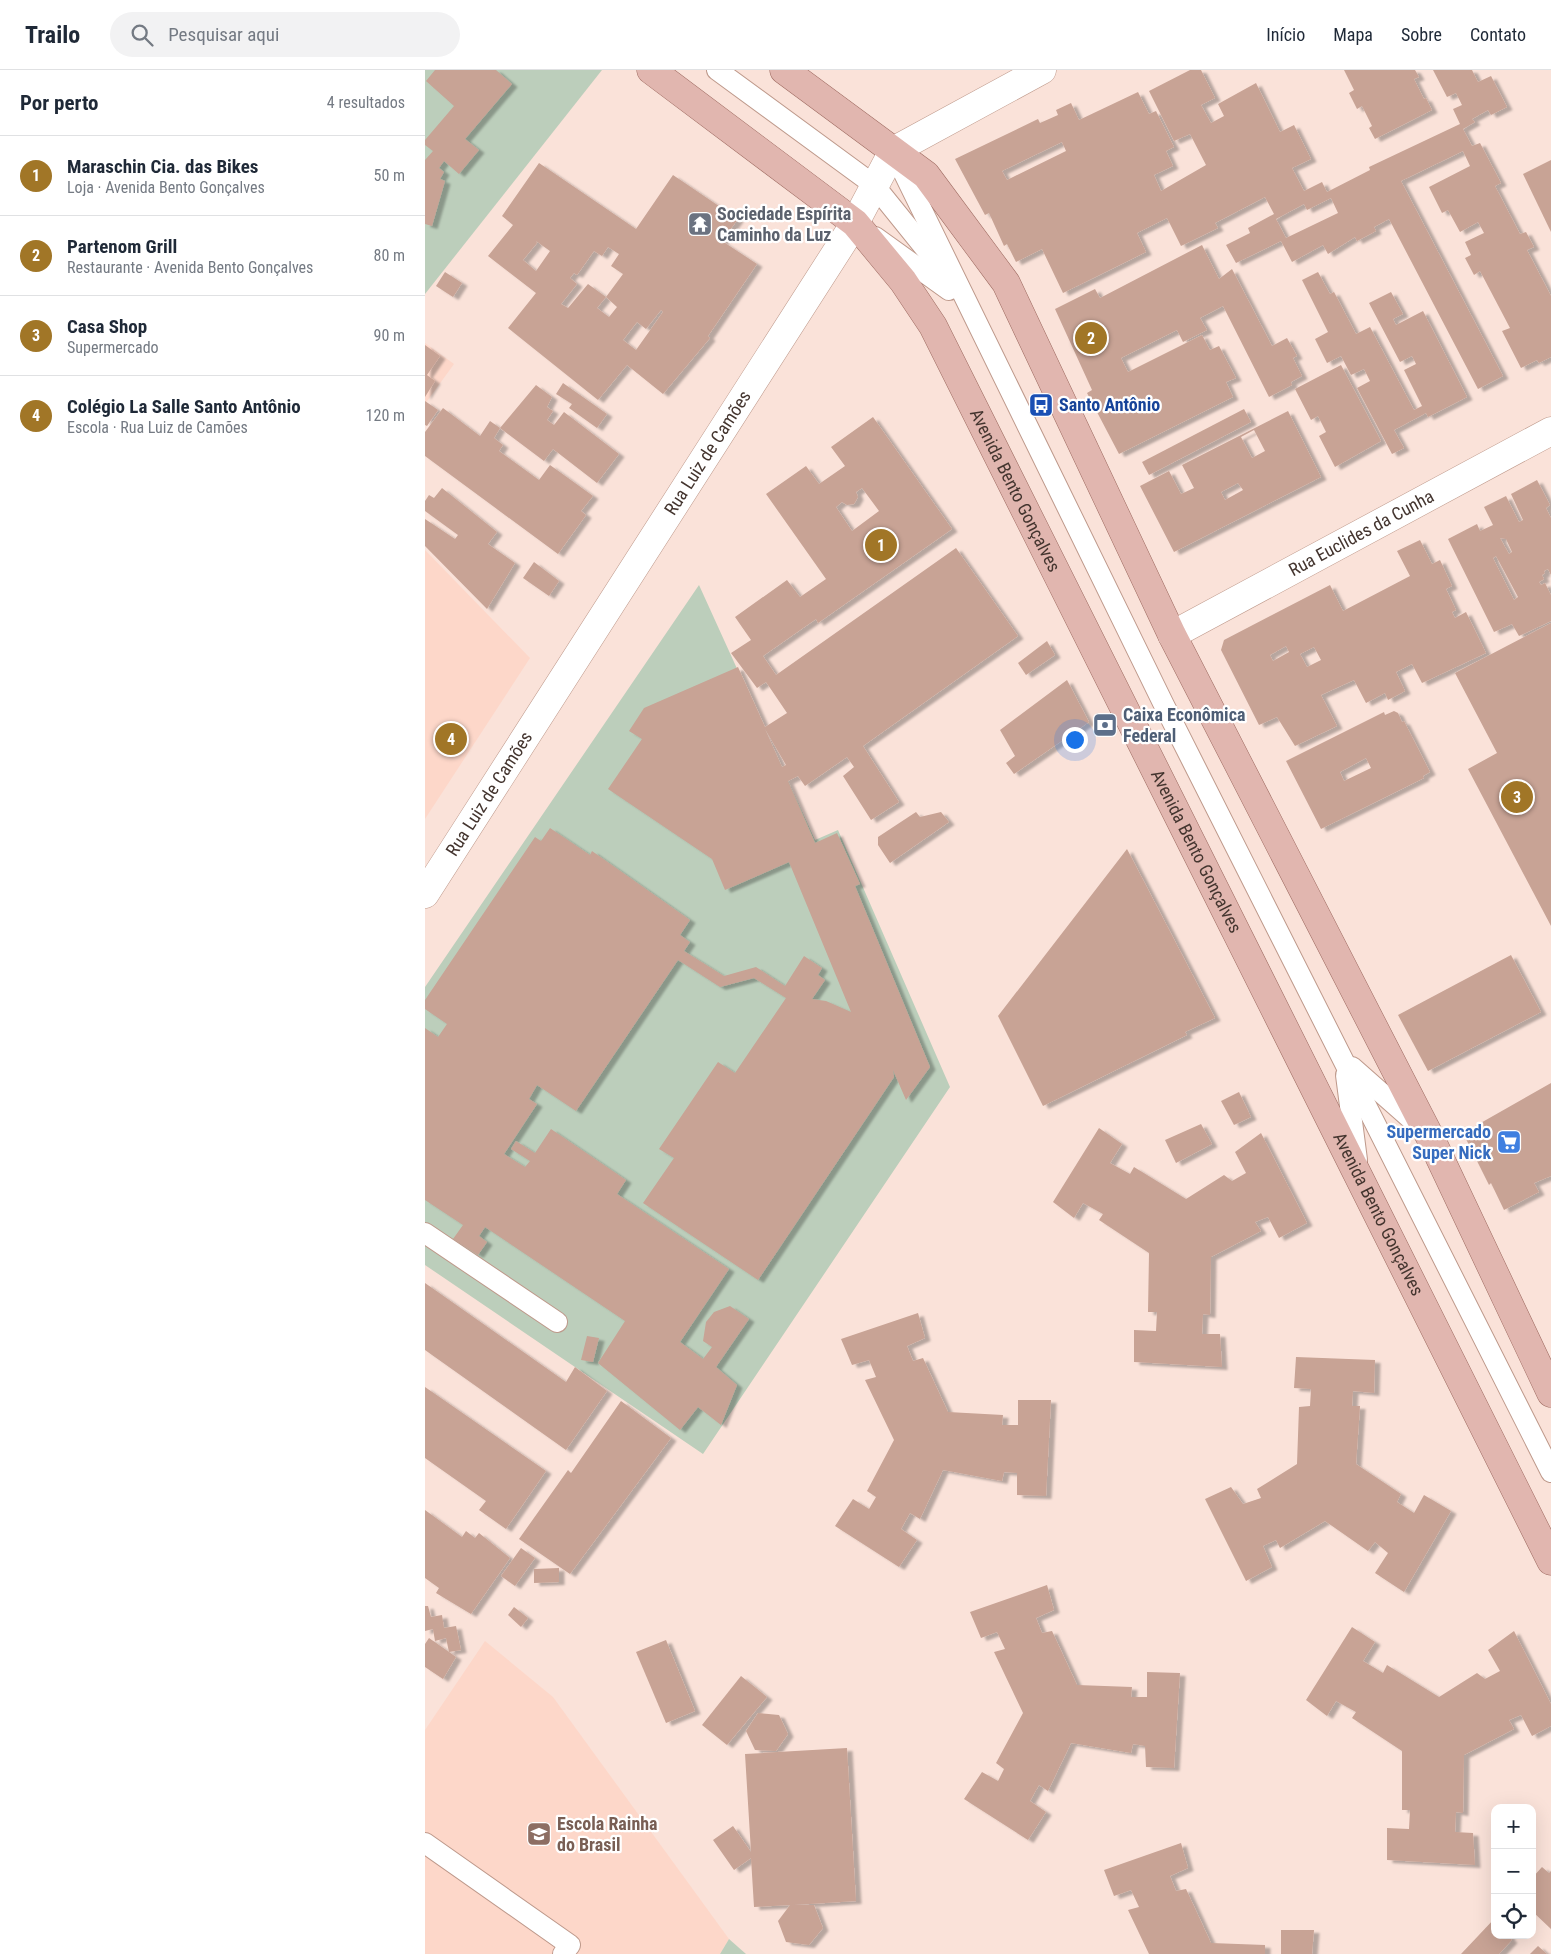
<!DOCTYPE html>
<html lang="pt">
<meta charset="utf-8">
<style>
:root{--surface:#fff;--page:#f2f2f3;--text:#1f2937;--muted:#747a83;--line:#e0e1e3;--accent:#a17627}
body{margin:0;font-family:"Roboto Condensed",sans-serif;background:var(--page);color:var(--text)}
.controls{position:absolute;right:15px;bottom:15px;display:grid;overflow:hidden;border-radius:10px;box-shadow:0 5px 20px #0002}
.controls button{width:45px;height:45px;display:grid;place-items:center;padding:0;border:0;border-bottom:1px solid var(--line);background:var(--surface);color:var(--text);font:25px sans-serif}
.you{position:absolute;left:649px;top:669px;width:18px;height:18px;margin:-12px;border:4px solid #fff;border-radius:50%;background:#1a73e8;box-shadow:0 0 0 8px #1a73e833}
.badge{display:grid;place-items:center;width:32px;height:32px;border-radius:50%;background:var(--accent);color:#fff;font-size:16px;font-weight:700}
.pin{position:absolute;translate:-50% -50%;border:2px solid #fff;box-shadow:0 1px 5px #0006}
.list{margin:0;padding:0;list-style:none}
h2{display:flex;justify-content:space-between;align-items:center;height:65px;margin:0;padding:0 20px;font-size:21px}
h2 small{font-size:16px;font-weight:400;color:var(--muted)}
.list li{display:grid;grid-template-columns:32px 1fr auto;gap:15px;align-items:center;box-sizing:border-box;height:80px;padding:0 20px;border-top:1px solid var(--line)}
.list b{display:block;font-size:19px;white-space:nowrap}
.list p{margin:0;font-size:16px;white-space:nowrap;color:var(--muted)}
.list em{font-size:16px;font-style:normal;color:var(--muted)}
.icon{flex:none;width:28px;height:28px;fill:none;stroke:currentColor;stroke-width:2;stroke-linecap:round;stroke-linejoin:round}
.map{position:relative;flex:none;width:1126px;height:1884px;overflow:hidden}
header{display:flex;align-items:center;gap:30px;box-sizing:border-box;height:70px;padding:0 25px;background:var(--surface);border-bottom:1px solid var(--line)}
header strong{font-size:24px}
nav{display:flex;gap:28px;margin-inline-start:auto;font-size:18px}
.search{width:350px;height:45px;background:var(--page);display:flex;align-items:center;gap:12px;box-sizing:border-box;padding:0 18px;border-radius:28px;color:var(--muted);font-size:19px}
main{display:flex}
aside{flex:1;background:var(--surface)}
.map>svg:first-child{display:block}
.built{fill:#fdd7c9}
.green{fill:#bccebb}
.building{fill:#c8a395;fill-rule:evenodd;filter:url(#shadow)}
.lines{fill:none;stroke-linecap:round;stroke-linejoin:round}
.lane-casing{stroke:#be998b;stroke-width:22}
.secondary-casing{stroke:#be998b;stroke-width:29}
.primary-casing{stroke:#9d6a60;stroke-width:29}
.lane{stroke:#fff;stroke-width:20}
.secondary{stroke:#fff;stroke-width:28}
.primary{stroke:#e1b6af;stroke-width:28}
.labels{text-anchor:middle;stroke-width:4.5;stroke-linejoin:round;paint-order:stroke}
.worship-label{font-size:18px;font-weight:bold;fill:#5b616d;stroke:#fff;text-anchor:start}
.transit-label{font-size:18px;font-weight:bold;fill:#164399;stroke:#fff;text-anchor:start}
.street-label{font-size:18px;fill:#44352f;stroke:#fff}
.service-label{font-size:18px;font-weight:bold;fill:#4e5e75;stroke:#fff;text-anchor:start}
.shop-label{font-size:18px;font-weight:bold;fill:#366cbe;stroke:#fff;text-anchor:end}
.education-label{font-size:18px;font-weight:bold;fill:#785e54;stroke:#fff;text-anchor:start}
</style>
<header>
<strong>Trailo</strong>
<div class="search"><svg class="icon" aria-label="search" viewBox="0 0 24 24"><circle cx="10" cy="10" r="6"/><path d="M15 15l6 6"/></svg>Pesquisar aqui</div>
<nav><a>Início</a><a>Mapa</a><a>Sobre</a><a>Contato</a></nav>
</header>
<main>
<aside>
<h2>Por perto<small>4 resultados</small></h2>
<ul class="list">
<li><span class="badge">1</span><div><b>Maraschin Cia. das Bikes</b><p>Loja · Avenida Bento Gonçalves</p></div><em>50 m</em></li>
<li><span class="badge">2</span><div><b>Partenom Grill</b><p>Restaurante · Avenida Bento Gonçalves</p></div><em>80 m</em></li>
<li><span class="badge">3</span><div><b>Casa Shop</b><p>Supermercado</p></div><em>90 m</em></li>
<li><span class="badge">4</span><div><b>Colégio La Salle Santo Antônio</b><p>Escola · Rua Luiz de Camões</p></div><em>120 m</em></li>
</ul>
</aside>
<div class="map">
<svg width="1126" height="1884" viewBox="0 0 1126 1884">
<defs>
<filter id="shadow"><feDropShadow dx="5.5" dy="3" stdDeviation="1" flood-color="#0004"/></filter>
</defs>
<rect width="100%" height="100%" fill="#fae2d9"/>
<!-- built -->
<g class="built">
<path d="M0 273 29 294 0 334Z"/>
<path d="M0 480 105 588 0 749Z"/>
<path d="M60 1571 128 1627 304 1869 295 1884H0V1660Z"/>
</g>
<!-- green -->
<g class="green">
<path d="M0 0H177L0 224Z"/>
<path d="M274 515 390 770 413 760 525 1017 278 1384 0 1195V917Z"/>
<path d="M304 1869 321 1884H295Z"/>
</g>
<!-- building -->
<g class="building">
<path d="M10 0H71L87 14 40 69 54 80 34 104 19 91 14 98 19 102 15 109 20 111 7 156 0 154V90L8 81 0 75V70L29 36 1 11Z"/>
<path d="M765 0H776L790 28 776 35 786 53 799 46 793 34 831 13 855 62 869 55 886 89 867 98 879 121 897 112 902 122 945 100 944 97 1035 54 1028 39 1037 35 1031 23 1022 27 1008 0H1047L1053 12 1066 6 1082 37 1066 45 1063 40 1047 49 1050 52 1038 59 1047 76 1055 73 1076 113 1070 116 1095 164 1101 162 1109 177 1102 180 1126 226V287L1114 293 1112 290 1096 298 1077 261 1085 258 1055 201 1049 205 1040 188 1046 185 1040 172 1059 163 1053 152 1035 162 1023 140 1017 143 1004 117 1045 96 1038 81 976 111 1078 306 1053 319 964 149 949 157 951 161 932 171 930 167 903 184 898 175 867 192 856 171 811 193 801 175 825 163 823 158 849 144 840 127 790 153 793 158 756 176 742 148 712 163 721 182 638 223 617 179 591 192 582 174 579 176 564 143 560 145 530 89 613 49 615 53 633 45 631 40 646 33 654 50 713 22 724 44 731 41 749 77 741 81 748 96 729 105 736 121 781 95 765 64 749 71 724 21ZM637 72 641 81 582 110 577 101ZM906 128 913 143 861 168 851 149 879 134 882 140Z"/>
<path d="M919 0H990L994 7 989 9 999 29 1001 28 1007 40 950 69 944 58 947 56 937 36 932 39 924 23 929 20Z"/>
<path d="M1126 90V162L1098 104Z"/>
<path d="M114 93 211 159 248 105 313 149 297 171 332 194 283 266 285 268 238 324 202 295 173 330 83 258 111 223 63 186 88 155 77 146ZM111 171 125 181 111 201 98 190 112 173ZM183 177 194 184 186 196 198 204 181 227 163 214 143 238 136 234 152 214 145 208 149 203 152 205 169 181 177 186ZM181 227 192 237 184 247 172 238ZM236 240 238 242 211 280 198 270 212 252 221 259Z"/>
<path d="M777 175 794 209 807 199 847 276 862 268 872 286 868 288 877 306 866 312 867 315 844 327 798 236 775 248 782 260 758 272 752 260 696 288 703 302 777 265 785 280 794 276 811 308 801 312 808 327 694 384 662 323 667 320 630 239 670 219 675 228Z"/>
<path d="M20 202 37 213 28 227 11 216Z"/>
<path d="M893 202 905 224 909 222 931 264 945 257 989 340 997 336 979 300 991 294 987 286 975 292 944 233 966 222 978 244 968 249 971 255 998 241 1042 327 1003 347 1001 343 969 360 979 378 967 384 932 318 945 311 939 299 926 305 916 286 902 293 890 269 903 262 877 210Z"/>
<path d="M0 275 15 286 2 305 10 311 0 327Z"/>
<path d="M916 295 956 371 910 397 894 366 901 362 893 346 886 350 870 319Z"/>
<path d="M138 313 182 344 172 358 144 338 147 334 131 324Z"/>
<path d="M111 315 127 327 122 337 128 341 122 350 129 355 139 342 194 384 172 413 128 379 119 391 75 358Z"/>
<path d="M0 331 13 340 2 356 0 355Z"/>
<path d="M18 338 55 366 65 351 75 358 69 368 78 375 74 381 114 410 125 395 168 426 156 441 161 445 133 484 0 386V362Z"/>
<path d="M819 339 826 352 724 405 717 392Z"/>
<path d="M863 341 896 407 749 482 715 416 744 401 756 424 769 418 757 395ZM829 360 840 381 827 388 816 367ZM813 413 818 420 800 430 796 422Z"/>
<path d="M448 347 527 459 393 553 391 549 338 586 351 605 531 478 593 566 438 676 474 732 446 750 418 706 429 697 422 687 380 716 373 706 363 711 390 773 412 763 435 814 430 816 505 997 481 1030 468 1000 469 1007 333 1210 218 1133 249 1088 234 1079 293 992 310 1003 361 928 329 908 295 917 253 890 151 1041 112 1015 104 1029 112 1034 79 1084 100 1097 105 1091 86 1079 91 1071 110 1083 126 1059 201 1110 192 1124 304 1199 255 1272 278 1289 287 1277 278 1271 281 1252 289 1242 305 1236 324 1249 291 1297 312 1315 296 1355 273 1337 255 1360 173 1293 200 1251 60 1157 54 1166 62 1172 53 1185 28 1169 38 1155 0 1130V958L13 967 22 954 0 939V930L110 767 116 771 125 758 165 785 167 781 265 850 255 865 265 872 259 881 299 906 331 897 360 916 379 886 397 898 393 905 400 910 387 929 401 931 426 942 364 792 300 820 287 789 183 719 217 669 204 661 219 638 313 597 340 657 362 643 341 612 332 618 306 583 326 570 310 547 362 510 375 527 401 509 341 424 381 396 394 414 420 396 406 377ZM437 418 454 441 427 461 411 437 417 432 422 435 429 434 433 427 431 422ZM340 659 361 695 357 697Z"/>
<path d="M1112 410 1125 435 1121 438 1126 448V505L1123 499 1119 501 1120 503 1117 505 1119 509 1114 512 1116 515 1120 513 1126 525V551L1094 566 1087 554 1069 562 1023 469 1052 454 1055 461 1068 455 1059 437 1081 426 1094 452 1098 450 1086 424ZM1075 468 1081 469 1087 482 1084 484ZM1071 486 1093 527 1089 530 1068 488Z"/>
<path d="M17 418 72 462 63 474 90 493 62 539 0 476V449L30 469 33 465 0 441V431L4 425 9 428Z"/>
<path d="M995 470 1007 494 1015 490 1027 516 1021 519 1031 540 1027 542 1030 548 1041 542 1061 583 997 613 987 594 971 602 980 621 963 630 960 623 941 633 929 610 896 625 912 656 870 676 852 647 834 655 796 580 799 570 905 515 918 541 985 506 972 481ZM861 576 864 582 848 591 845 585ZM889 577 896 590 882 597 875 584Z"/>
<path d="M109 492 134 511 124 526 98 508Z"/>
<path d="M1126 553V856L1043 699 1072 683 1030 603Z"/>
<path d="M622 571 630 585 601 605 593 593Z"/>
<path d="M642 610 664 652 589 704 581 693 590 686 575 660Z"/>
<path d="M969 641 973 643 977 652 979 651 1005 702 998 706 999 708 896 759 861 691 959 642 960 645ZM941 688 946 698 919 711 915 702Z"/>
<path d="M491 742 495 747 516 742 524 752 465 793 453 775V767Z"/>
<path d="M702 779 790 948 760 962 762 965 618 1036 573 946Z"/>
<path d="M1086 885 1116 942 1003 1001 973 945Z"/>
<path d="M1126 1013V1106L1109 1113 1114 1122 1079 1140 1066 1113 1064 1115 1038 1063Z"/>
<path d="M814 1022 826 1047 809 1055 796 1031Z"/>
<path d="M776 1054 787 1074 751 1093 740 1070Z"/>
<path d="M674 1058 697 1074 685 1093 705 1104 709 1097 761 1129 799 1105 807 1111 821 1103 810 1082 836 1063 882 1153 854 1168 843 1147 830 1152 836 1161 786 1187 785 1245 778 1244 777 1264H795L797 1297 709 1292V1260L731 1261 732 1242H723L724 1183 674 1150 678 1144 658 1133 649 1148 628 1132Z"/>
<path d="M0 1213 141 1312 150 1297 182 1321 141 1380 0 1280Z"/>
<path d="M493 1243 500 1268 482 1276 488 1291 498 1288 523 1342 578 1345 577 1355H593V1330H626L621 1426 592 1425V1403L579 1402 577 1411 518 1400 495 1449 485 1443 476 1459 492 1470 474 1497 410 1456 428 1429 444 1439 451 1427 442 1421 469 1370 440 1310 451 1307 444 1290 427 1295 416 1269Z"/>
<path d="M162 1266 174 1268 168 1292 156 1290Z"/>
<path d="M871 1287 950 1290 949 1323 928 1321 927 1336H935L931 1394 976 1424 972 1432 989 1443 999 1425 1026 1441 979 1522 950 1503 963 1483 950 1472 943 1481 900 1451 855 1478 851 1470 838 1476 847 1497 821 1511 780 1429 806 1417 818 1434 836 1428 832 1419 872 1394 874 1337 885 1336 886 1319 869 1318Z"/>
<path d="M0 1317 121 1401 81 1459 54 1440 61 1431 0 1388Z"/>
<path d="M196 1331 246 1368 145 1504 94 1469 143 1400 146 1403Z"/>
<path d="M0 1440 37 1467 41 1461 50 1468 54 1463 85 1488 46 1544 11 1523 14 1518 0 1508Z"/>
<path d="M96 1478 110 1488 90 1516 76 1506Z"/>
<path d="M134 1498V1512L109 1513V1499Z"/>
<path d="M622 1515 629 1540 611 1548 617 1563 627 1561 652 1615 707 1617 706 1627H722V1602L755 1603 749 1698 721 1697 720 1676 708 1674 706 1683 646 1673 623 1721 614 1715 605 1731 621 1742 603 1770 539 1729 557 1702 573 1711 579 1699 571 1693 598 1643 569 1582 580 1579 572 1562 556 1568 545 1542Z"/>
<path d="M0 1536H3L6 1547 17 1545 19 1558 31 1556 36 1580 24 1582 31 1587 18 1609 0 1597V1574L4 1568 24 1582 21 1568 10 1571 8 1559 0 1561Z"/>
<path d="M89 1537 103 1548 96 1557 83 1545Z"/>
<path d="M927 1557 950 1572 938 1591 958 1603 962 1595 1014 1627 1052 1603 1060 1609 1075 1601 1063 1580 1089 1561 1126 1634V1656L1107 1666 1096 1645 1084 1650 1089 1659 1039 1685 1038 1743 1031 1742 1030 1762 1048 1763 1050 1795 962 1790V1758L984 1759 985 1740H977V1681L927 1648 931 1642 911 1631 902 1646 881 1630Z"/>
<path d="M241 1570 270 1641 241 1653 211 1582Z"/>
<path d="M316 1606 342 1627 302 1675 277 1655Z"/>
<path d="M333 1643 354 1645 363 1664 351 1681 330 1680 321 1661Z"/>
<path d="M422 1678 431 1831 369 1835H389L398 1858 384 1875 361 1872 353 1851 365 1835 329 1837 326 1788 309 1800 288 1770 308 1756 326 1782 320 1684Z"/>
<path d="M756 1773 763 1798 745 1806 751 1821 761 1819 786 1873 840 1875V1884H724L703 1840 714 1837 706 1820 689 1826 679 1800Z"/>
<path d="M1117 1797 1124 1803 1126 1801V1859L1107 1841V1808Z"/>
<path d="M1070 1848V1865H1085L1084 1867 1087 1870 1074 1884H1036Z"/>
<path d="M856 1860H889L887 1884H856Z"/>
<path d="M1113 1876 1122 1884H1105Z"/>
</g>
<g class="lines">
<defs>
<g id="lane">
<path d="M292 0 449 115 520 203"/>
<path d="M470 85 739 635 1126 1402"/>
<path d="M450 167 524 220"/>
<path d="M927 997 995 1057"/>
<path d="M921 1005 932 1090"/>
<path d="M0 1163 132 1252"/>
<path d="M0 1773 145 1875 138 1884"/>
</g>
<g id="secondary">
<path id="s1" d="M747 565 1126 361"/>
<path id="s2" d="M0 824 430 153 468 81 617 0"/>
</g>
<g id="primary">
<path id="s3" d="M226 0 430 153 478 211 508 256C713 668 922 1078 1126 1491"/>
<path d="M359 0 501 105 581 213 747 565 1004 1065 1126 1323"/>
</g>
</defs>
<!-- lane casing -->
<use href="#lane" class="lane-casing"/>
<!-- secondary casing -->
<use href="#secondary" class="secondary-casing"/>
<!-- primary casing -->
<use href="#primary" class="primary-casing"/>
<!-- lane -->
<use href="#lane" class="lane"/>
<!-- secondary -->
<use href="#secondary" class="secondary"/>
<!-- primary -->
<use href="#primary" class="primary"/>
</g>
<!-- icons -->
<defs>
<symbol id="temple-square" viewBox="-11 -11 22 22"><rect x="-9" y="-9" width="18" height="18" rx="4" fill="#6b7280" stroke="#fff"/><path d="M0-6L5-2H3V0L6.5 2.5H4V6H1.5V3h-3V6H-4V2.5H-6.5L-3 0V-2H-5Z" fill="#fff"/></symbol>
<symbol id="bus-square" viewBox="-11 -11 22 22"><rect x="-9" y="-9" width="18" height="18" rx="4" fill="#1a4fb4" stroke="#fff"/><path d="M-5-6H5V4H4V6H2V4H-2V6H-4V4H-5ZM-3.5-4V0h7V-4ZM-3.5 1.2v1.5H-2V1.2ZM2 1.2v1.5H3.5V1.2Z" fill="#fff"/></symbol>
<symbol id="bank-square" viewBox="-11 -11 22 22"><rect x="-9" y="-9" width="18" height="18" rx="4" fill="#5c6f8a" stroke="#fff"/><path d="M-6-4H6V4H-6ZM0-2.3a2.3 2.3 0 1 0 0 4.6a2.3 2.3 0 1 0 0-4.6Z" fill="#fff"/></symbol>
<symbol id="supermarket-square" viewBox="-11 -11 22 22"><rect x="-9" y="-9" width="18" height="18" rx="4" fill="#3f7fe0" stroke="#fff"/><path d="M-6-5.5h2.5l.6 2H6L4.5 2H-2.5L-4.4-4H-6ZM-1.5 3.2a1.3 1.3 0 1 0 .1 0ZM3 3.2a1.3 1.3 0 1 0 .1 0Z" fill="#fff"/></symbol>
<symbol id="school-square" viewBox="-11 -11 22 22"><rect x="-9" y="-9" width="18" height="18" rx="4" fill="#8d6e63" stroke="#fff"/><path d="M0-5L7-2L0 1L-7-2ZM-4 1L0 2.5L4 1V4Q0 6-4 4Z" fill="#fff"/></symbol>
</defs>
<g fill-rule="evenodd">
<use href="#temple-square" x="261" y="140" width="28" height="28"/>
<use href="#bus-square" x="602" y="321" width="28" height="28"/>
<use href="#bank-square" x="666" y="641" width="28" height="28"/>
<use href="#supermarket-square" x="1070" y="1058" width="28" height="28"/>
<use href="#school-square" x="100" y="1750" width="28" height="28"/>
</g>
<g class="labels">
<!-- worship labels -->
<g class="worship-label">
<text x="292" y="150">Sociedade Espírita<tspan x="292" dy="21">Caminho da Luz</tspan></text>
</g>
<!-- transit labels -->
<g class="transit-label">
<text x="634" y="341">Santo Antônio</text>
</g>
<!-- street labels -->
<g class="street-label">
<text dy="6" stroke="none"><textPath href="#s2" startOffset="524">Rua Luiz de Camões</textPath></text>
<text dy="6" stroke="none"><textPath href="#s3" startOffset="568">Avenida Bento Gonçalves</textPath></text>
<text dy="6" stroke="none"><textPath href="#s1" startOffset="215">Rua Euclides da Cunha</textPath></text>
<text dy="6" stroke="none"><textPath href="#s2" startOffset="119">Rua Luiz de Camões</textPath></text>
<text dy="6" stroke="none"><textPath href="#s3" startOffset="972">Avenida Bento Gonçalves</textPath></text>
<text dy="6" stroke="none"><textPath href="#s3" startOffset="1378">Avenida Bento Gonçalves</textPath></text>
</g>
<!-- service labels -->
<g class="service-label">
<text x="698" y="651">Caixa Econômica<tspan x="698" dy="21">Federal</tspan></text>
</g>
<!-- shop labels -->
<g class="shop-label">
<text x="1066" y="1068">Supermercado<tspan x="1066" dy="21">Super Nick</tspan></text>
</g>
<!-- education labels -->
<g class="education-label">
<text x="132" y="1760">Escola Rainha<tspan x="132" dy="21">do Brasil</tspan></text>
</g>
</g>
</svg>
<div class="controls">
<button>+</button>
<button>−</button>
<button><svg class="icon" aria-label="locate" viewBox="0 0 24 24"><circle cx="12" cy="12" r="6"/><path d="M12 2v4M12 18v4M2 12h4M18 12h4"/></svg></button>
</div>
<div class="you"></div>
<div class="pin badge" style="left:456px;top:475px">1</div>
<div class="pin badge" style="left:666px;top:268px">2</div>
<div class="pin badge" style="left:1092px;top:727px">3</div>
<div class="pin badge" style="left:26px;top:669px">4</div>
</div>
</main>
